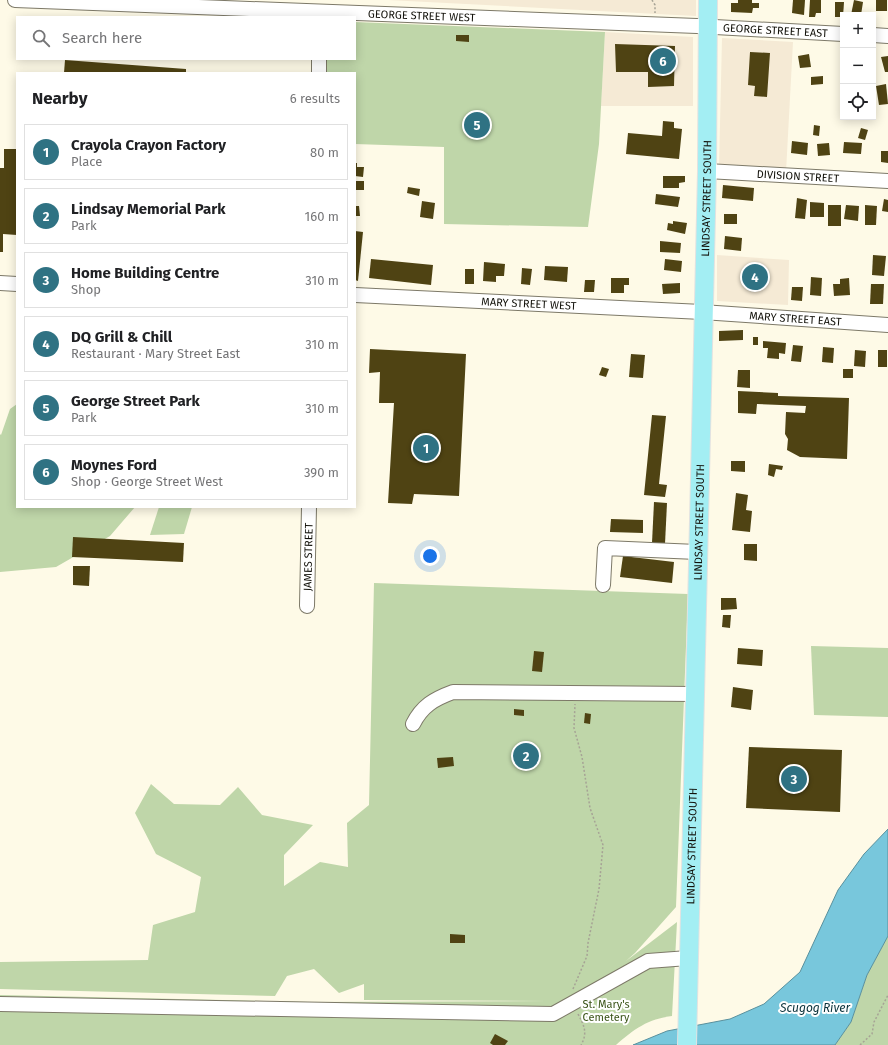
<!DOCTYPE html>
<meta charset="utf-8">
<style>
:root{--surface:#fff;--page:#f6f6f6;--text:#202124;--muted:#757577;--line:#e0e0e0;--accent:#2f7283}
body{margin:0;font-family:"Fira Sans",sans-serif;background:var(--page);color:var(--text)}
.controls{position:absolute;right:12px;top:12px;display:grid;overflow:hidden;border-radius:0px;box-shadow:0 2px 10px #0003}
.controls button{width:36px;height:36px;display:grid;place-items:center;padding:0;border:0;border-bottom:1px solid var(--line);background:var(--surface);color:var(--text);font:20px sans-serif}
.you{position:absolute;left:430px;top:556px;width:14px;height:14px;margin:-10px;border:3px solid #fff;border-radius:50%;background:#1a73e8;box-shadow:0 0 0 6px #1a73e833}
.badge{display:grid;place-items:center;width:26px;height:26px;border-radius:50%;background:var(--accent);color:#fff;font-size:13px;font-weight:700}
.pin{position:absolute;translate:-50% -50%;border:2px solid #fff;box-shadow:0 1px 4px #0006}
.list{margin:0;padding:0;list-style:none}
h2{display:flex;justify-content:space-between;align-items:center;height:52px;margin:0;padding:0 16px;font-size:17px}
h2 small{font-size:13px;font-weight:400;color:var(--muted)}
.list li{display:grid;grid-template-columns:26px 1fr auto;gap:12px;align-items:center;box-sizing:border-box;height:56px;margin:0 8px 8px;padding:0 8px;border:1px solid var(--line);border-radius:0px}
.list b{display:block;font-size:15px;white-space:nowrap}
.list p{margin:0;font-size:13px;white-space:nowrap;color:var(--muted)}
.list em{font-size:13px;font-style:normal;color:var(--muted)}
.icon{flex:none;width:22px;height:22px;fill:none;stroke:currentColor;stroke-width:2;stroke-linecap:round;stroke-linejoin:round}
.map{position:relative;flex:none;width:888px;height:1045px;overflow:hidden}
.search{position:absolute;background:var(--surface);box-shadow:0 2px 10px #0003;left:16px;top:16px;width:340px;height:44px;display:flex;align-items:center;gap:10px;box-sizing:border-box;padding:0 14px;border-radius:0px;color:var(--muted);font-size:15px}
.panel{position:absolute;background:var(--surface);box-shadow:0 2px 10px #0003;left:16px;top:72px;width:340px;height:436px;border-radius:0px}
.map>svg:first-child{display:block}
.commercial{fill:#f5ead5}
.green{fill:#bfd6a9}
.water{fill:#78c7dc;stroke:#59909d}
.building{fill:#4f4313}
.lines{fill:none;stroke-linecap:round;stroke-linejoin:round}
.minor-casing{stroke:#7d7968;stroke-width:16}
.major-casing{stroke:#e2e2e1;stroke-width:20}
.path{stroke:#a6a395;stroke-width:1.5;stroke-dasharray:2 2;stroke-linecap:butt}
.minor{stroke:#fff;stroke-width:14}
.major{stroke:#a3eef3;stroke-width:18}
.labels{text-anchor:middle;stroke-width:4;stroke-linejoin:round;paint-order:stroke}
.street-label{font-size:11px;fill:#111009;stroke:#fff}
.park-label{font-size:11px;fill:#3a5418;stroke:#fff}
.water-label{font-size:12px;font-style:italic;fill:#09313a;stroke:#fff}
</style>
<div class="map">
<svg width="888" height="1045" viewBox="0 0 888 1045">
<rect width="100%" height="100%" fill="#fefae7"/>
<!-- commercial -->
<g class="commercial">
<path d="M388 0H696V16Z"/>
<path d="M605 32 693 37V106H601Z"/>
<path d="M722 38 793 42 786 172 719 168Z"/>
<path d="M717 255 789 260 788 305 717 301Z"/>
</g>
<!-- green -->
<g class="green">
<path d="M355 22 605 32 599 144 588 227 444 224V147L355 144V73H318L319 59H355Z"/>
<path d="M17 404V507H135L110 536 56 567 0 572V434L1 435 10 409Z"/>
<path d="M159 507H192L184 534 150 535Z"/>
<path d="M374 583 688 594 676 907 635 953 626 961 677 922 672 1016C648 1019 634 1029 616 1045H0V995L308 1002 549 1001 364 1000V984L339 993 314 969 287 976 275 996 0 989V962L148 960 153 925 195 912 201 877 156 854 135 813 151 784 174 804 220 805 238 787 262 815 313 825 284 855V886L320 862 348 867 347 823 369 805Z"/>
<path d="M811 646 888 648V717L814 715Z"/>
<path d="M888 936V1045H835L851 1022 867 975Z"/>
</g>
<!-- water -->
<path class="water" d="M888 829V936L867 975 851 1022 835 1045H633L667 1031 730 1019 764 1004 800 972 838 890 864 854Z"/>
<!-- building -->
<g class="building">
<path d="M738 0H752V3H759V8H753L752 13 731 12V3H738Z"/>
<path d="M793 0H805L804 15 792 13Z"/>
<path d="M810 0H821V13H816L815 17H809Z"/>
<path d="M854 0 863 2 861 15H851Z"/>
<rect x="876" y="0" width="11" height="11"/>
<path d="M835 2H844L843 17H835Z"/>
<path d="M456 35H469V42L456 41Z"/>
<path d="M615 44 675 46 674 86 648 87V72H616Z"/>
<path d="M750 52 770 53 767 97 754 96 755 86 748 85Z"/>
<path d="M809 54 811 67 800 68 798 56Z"/>
<path d="M888 56V72H885L881 57Z"/>
<path d="M65 60 186 69V73H64Z"/>
<path d="M823 76V84L811 85V77Z"/>
<path d="M886 84 888 104 879 105 876 86Z"/>
<path d="M663 121 674 122V128L682 129 679 159 626 154 628 133 662 136Z"/>
<path d="M814 125 820 126 819 136 813 135Z"/>
<path d="M861 128 868 130 865 140 858 138Z"/>
<path d="M792 141 808 143 807 155 791 153Z"/>
<path d="M844 142 862 143 861 154 843 153Z"/>
<path d="M829 143 830 155 818 156 817 144Z"/>
<path d="M4 149H17V235L3 234V252H0V168H4Z"/>
<path d="M881 151H888V163L881 162Z"/>
<path d="M355 163H357V167H364L363 177 355 176Z"/>
<path d="M663 176H685V182L679 183V188H663Z"/>
<rect x="355" y="181" width="9" height="9"/>
<path d="M723 185 754 188 753 201 722 198Z"/>
<path d="M408 187 420 189 419 196 407 193Z"/>
<path d="M656 194 680 197 678 207 655 204Z"/>
<path d="M797 198 807 200 805 219 795 218Z"/>
<path d="M884 199 888 200V212L882 211Z"/>
<path d="M422 201 435 203 433 219 420 217Z"/>
<path d="M810 202 824 203V217H810Z"/>
<rect x="828" y="205" width="13" height="21"/>
<path d="M846 205 859 206 858 221 844 219Z"/>
<path d="M865 205 877 206 876 225H865Z"/>
<path d="M355 206H359L360 216H355Z"/>
<rect x="724" y="214" width="13" height="10"/>
<path d="M673 221 687 223 685 234 667 230 668 223 673 224Z"/>
<path d="M355 231 363 232 358 281 355 280Z"/>
<path d="M725 236 742 238 741 251 724 249Z"/>
<path d="M660 241 681 243 680 253 660 252Z"/>
<path d="M873 255 886 256 884 276 872 275Z"/>
<path d="M371 259 433 265 431 285 369 278Z"/>
<path d="M665 259 682 261 681 272 664 270Z"/>
<path d="M484 262 505 264 504 276H496V282L483 281Z"/>
<path d="M545 266 568 267 567 282 544 280Z"/>
<rect x="748" y="267" width="14" height="21"/>
<path d="M522 268 532 269 530 285 521 284Z"/>
<rect x="465" y="269" width="9" height="15"/>
<path d="M811 277 822 278 821 296 810 295Z"/>
<path d="M611 278H629V285H624V293H611Z"/>
<path d="M849 278 850 295 834 296 833 284H840V279Z"/>
<path d="M585 280H595L594 292H584Z"/>
<path d="M680 283V293L663 294 662 284Z"/>
<path d="M871 284H884L883 304H870Z"/>
<path d="M792 287H803L802 301 791 300Z"/>
<path d="M743 330V340L719 341V331Z"/>
<rect x="753" y="337" width="5" height="8"/>
<path d="M763 341 786 343 785 354 779 353V359L767 358 768 348H763Z"/>
<path d="M793 345 803 346 801 362 791 361Z"/>
<path d="M823 347 834 348 833 363 822 362Z"/>
<path d="M370 349 466 354 459 496 414 494 412 504 388 503 394 403H379L380 372 369 373Z"/>
<path d="M855 350 866 351 865 367 854 366Z"/>
<rect x="878" y="350" width="9" height="17"/>
<path d="M631 354 645 355 643 378 629 377Z"/>
<path d="M602 367 609 369 606 377 599 375Z"/>
<rect x="843" y="369" width="10" height="9"/>
<path d="M738 370H750V388L737 387Z"/>
<path d="M738 391 778 393V396L849 398 847 459 800 457 787 450 788 439 785 434 786 412 805 413 806 406 757 404 756 414 738 413Z"/>
<path d="M652 415 666 416 659 484 667 485 665 497 644 495Z"/>
<path d="M731 461H745V472L731 471Z"/>
<path d="M769 464 783 466 782 470 776 469 774 477 768 475Z"/>
<path d="M736 493 748 495 746 510 752 511 750 532 732 530Z"/>
<path d="M654 502 667 503 665 544 652 543Z"/>
<path d="M611 519 643 520V533L610 532Z"/>
<path d="M73 537 184 543 183 562 72 557Z"/>
<path d="M744 544H757V561L744 560Z"/>
<path d="M623 556 674 562 672 583 620 577Z"/>
<path d="M73 566H90L89 586 73 585Z"/>
<path d="M721 598H736L737 609 721 610Z"/>
<path d="M723 615H731L730 628 722 627Z"/>
<path d="M738 648 763 650 762 666 737 664Z"/>
<path d="M534 651 544 652 542 672 532 671Z"/>
<path d="M733 687 753 690 751 710 731 707Z"/>
<path d="M514 709 524 710V716L514 715Z"/>
<path d="M585 713 591 714 590 724 584 723Z"/>
<path d="M749 747 842 750 840 812 746 808Z"/>
<path d="M453 757 454 766 438 768 437 758Z"/>
<path d="M450 934 465 935V943H450Z"/>
<path d="M495 1034 508 1041 505 1045H493L490 1043Z"/>
</g>
<g class="lines">
<defs>
<g id="minor">
<path id="s1" d="M15 0 697 26 843 34"/>
<path d="M873 35 888 36"/>
<path d="M319 73V59"/>
<path id="s2" d="M707 171 888 181"/>
<path d="M0 283 17 284"/>
<path id="s3" d="M355 295 702 312 888 325"/>
<path d="M603 585 605 548 697 552"/>
<path id="s4" d="M307 606 309 507"/>
<path d="M413 724C422 706 434 699 453 692L694 694"/>
<path d="M0 1004 553 1014 648 961 688 958"/>
</g>
<g id="major">
<path id="s5" d="M687 1045 707 171 708 0"/>
</g>
</defs>
<!-- minor casing -->
<use href="#minor" class="minor-casing"/>
<!-- major casing -->
<use href="#major" class="major-casing"/>
<!-- path -->
<g class="path">
<path d="M652 0 655 5V13"/>
<path d="M573 989 587 956 588 943 599 889 603 845 590 808 582 757 574 728 575 704"/>
<path d="M578 1014C584 1025 588 1033 581 1045"/>
<path d="M860 1045 872 1034 874 1022 888 995"/>
</g>
<!-- minor -->
<use href="#minor" class="minor"/>
<!-- major -->
<use href="#major" class="major"/>
</g>
<g class="labels">
<!-- street labels -->
<g class="street-label">
<text dy="4" stroke="none"><textPath href="#s1" startOffset="407">GEORGE STREET WEST</textPath></text>
<text dy="4" stroke="none"><textPath href="#s1" startOffset="761">GEORGE STREET EAST</textPath></text>
<text dy="4" stroke="none"><textPath href="#s2" startOffset="91">DIVISION STREET</textPath></text>
<text dy="4" stroke="none"><textPath href="#s5" startOffset="847">LINDSAY STREET SOUTH</textPath></text>
<text dy="4" stroke="none"><textPath href="#s3" startOffset="174">MARY STREET WEST</textPath></text>
<text dy="4" stroke="none"><textPath href="#s3" startOffset="441">MARY STREET EAST</textPath></text>
<text dy="4" stroke="none"><textPath href="#s5" startOffset="523">LINDSAY STREET SOUTH</textPath></text>
<text dy="4" stroke="none"><textPath href="#s4" startOffset="49">JAMES STREET</textPath></text>
<text dy="4" stroke="none"><textPath href="#s5" startOffset="199">LINDSAY STREET SOUTH</textPath></text>
</g>
<!-- park labels -->
<g class="park-label">
<text x="606" y="1008">St. Mary's<tspan x="606" dy="13">Cemetery</tspan></text>
</g>
<!-- water labels -->
<g class="water-label">
<text x="815" y="1012">Scugog River</text>
</g>
</g>
</svg>
<div class="controls">
<button>+</button>
<button>−</button>
<button><svg class="icon" aria-label="locate" viewBox="0 0 24 24"><circle cx="12" cy="12" r="6"/><path d="M12 2v4M12 18v4M2 12h4M18 12h4"/></svg></button>
</div>
<div class="you"></div>
<div class="pin badge" style="left:426px;top:448px">1</div>
<div class="pin badge" style="left:526px;top:756px">2</div>
<div class="pin badge" style="left:794px;top:779px">3</div>
<div class="pin badge" style="left:755px;top:277px">4</div>
<div class="pin badge" style="left:477px;top:125px">5</div>
<div class="pin badge" style="left:663px;top:61px">6</div>
<div class="search"><svg class="icon" aria-label="search" viewBox="0 0 24 24"><circle cx="10" cy="10" r="6"/><path d="M15 15l6 6"/></svg>Search here</div>
<section class="panel">
<h2>Nearby<small>6 results</small></h2>
<ul class="list">
<li><span class="badge">1</span><div><b>Crayola Crayon Factory</b><p>Place</p></div><em>80 m</em></li>
<li><span class="badge">2</span><div><b>Lindsay Memorial Park</b><p>Park</p></div><em>160 m</em></li>
<li><span class="badge">3</span><div><b>Home Building Centre</b><p>Shop</p></div><em>310 m</em></li>
<li><span class="badge">4</span><div><b>DQ Grill &amp; Chill</b><p>Restaurant · Mary Street East</p></div><em>310 m</em></li>
<li><span class="badge">5</span><div><b>George Street Park</b><p>Park</p></div><em>310 m</em></li>
<li><span class="badge">6</span><div><b>Moynes Ford</b><p>Shop · George Street West</p></div><em>390 m</em></li>
</ul>
</section>
</div>
